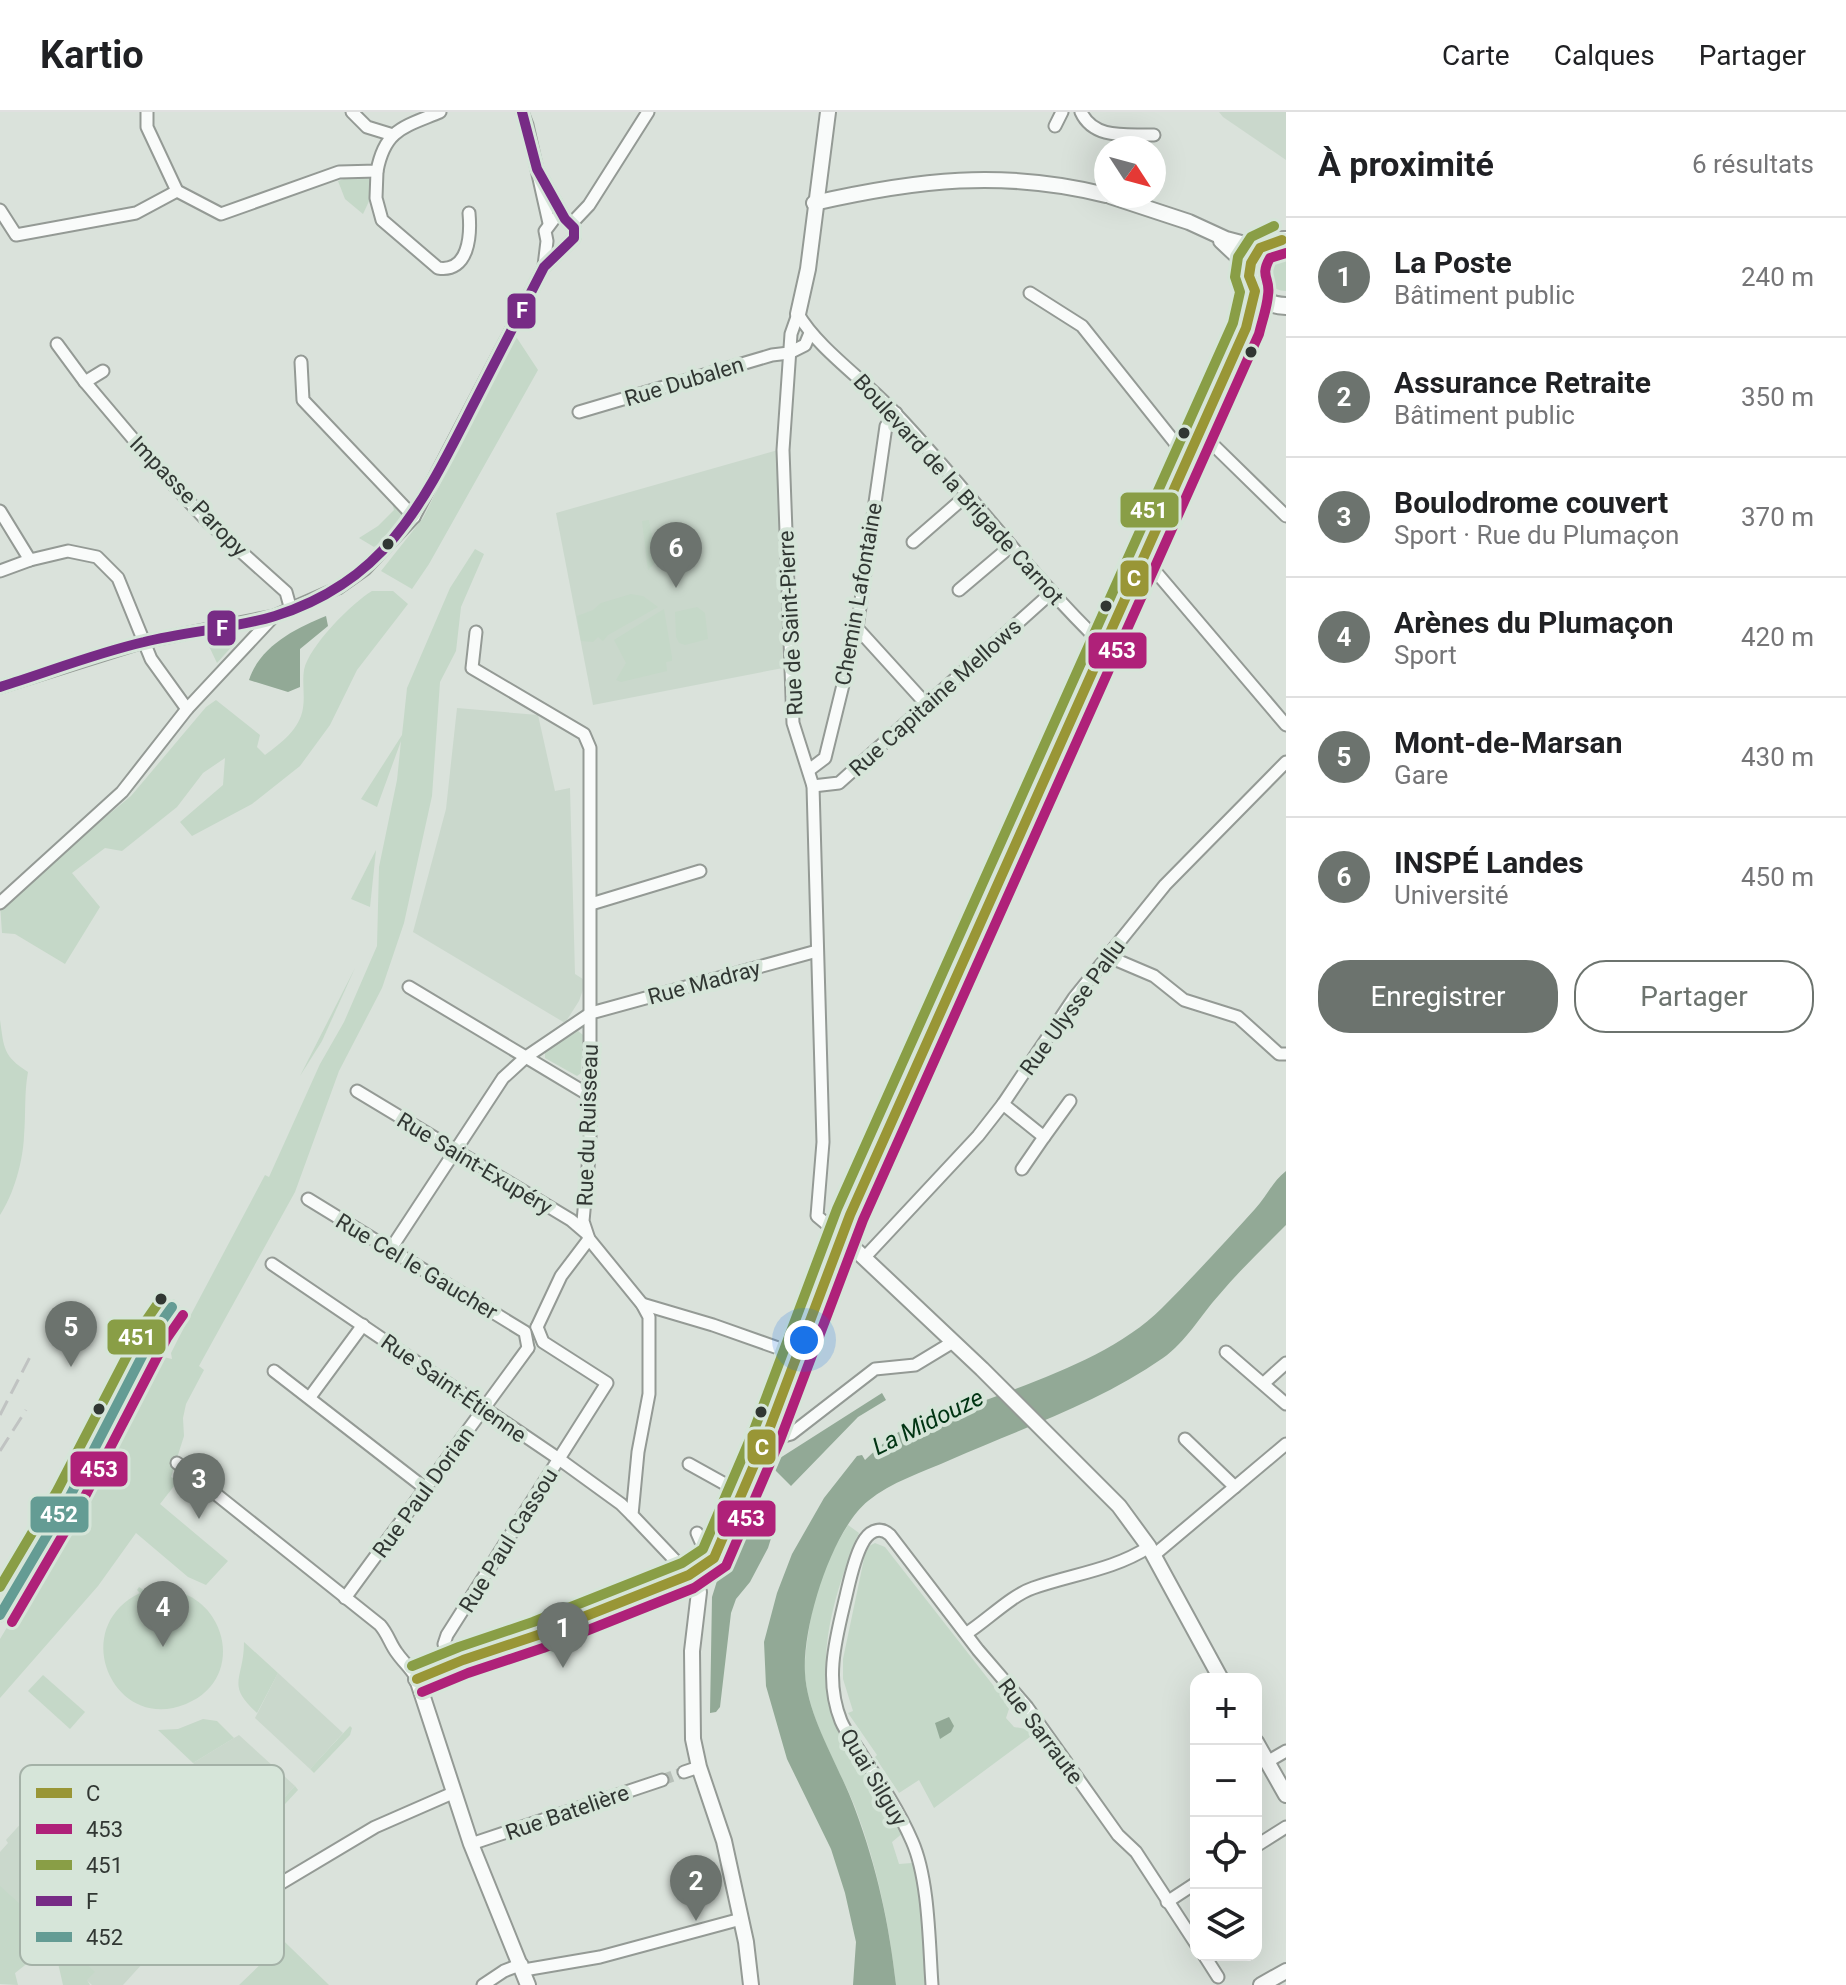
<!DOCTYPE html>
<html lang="fr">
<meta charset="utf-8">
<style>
:root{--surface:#fff;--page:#f6f6f6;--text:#202124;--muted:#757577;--line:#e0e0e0;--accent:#6c736e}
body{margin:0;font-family:Roboto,sans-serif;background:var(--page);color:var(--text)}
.controls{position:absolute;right:24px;bottom:24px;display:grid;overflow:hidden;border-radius:16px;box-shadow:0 8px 32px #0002}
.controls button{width:72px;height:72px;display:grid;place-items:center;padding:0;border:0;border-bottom:2px solid var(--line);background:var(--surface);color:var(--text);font:40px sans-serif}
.compass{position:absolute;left:1094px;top:24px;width:72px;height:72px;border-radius:50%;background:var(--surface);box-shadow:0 8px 32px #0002;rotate:126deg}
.you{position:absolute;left:804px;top:1228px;width:28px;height:28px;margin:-20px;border:6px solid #fff;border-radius:50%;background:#1a73e8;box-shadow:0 0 0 12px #1a73e833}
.badge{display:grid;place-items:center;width:52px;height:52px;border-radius:50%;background:var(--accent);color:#fff;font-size:26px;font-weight:700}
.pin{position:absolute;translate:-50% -66px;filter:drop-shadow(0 2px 4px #0008)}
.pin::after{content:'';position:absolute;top:42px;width:28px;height:24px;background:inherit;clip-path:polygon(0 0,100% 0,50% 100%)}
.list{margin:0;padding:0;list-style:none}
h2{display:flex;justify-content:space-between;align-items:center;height:104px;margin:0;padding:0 32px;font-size:34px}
h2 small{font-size:26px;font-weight:400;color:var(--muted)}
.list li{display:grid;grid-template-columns:52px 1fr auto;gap:24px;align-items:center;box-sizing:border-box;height:120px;padding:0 32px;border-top:2px solid var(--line)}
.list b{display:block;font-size:30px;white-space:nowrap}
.list p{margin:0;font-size:26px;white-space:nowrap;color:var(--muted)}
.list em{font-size:26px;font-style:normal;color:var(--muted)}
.actions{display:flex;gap:16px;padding:24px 32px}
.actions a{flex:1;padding:18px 0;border:2px solid var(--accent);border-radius:32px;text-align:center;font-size:28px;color:var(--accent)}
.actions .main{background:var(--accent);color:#fff}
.icon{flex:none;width:44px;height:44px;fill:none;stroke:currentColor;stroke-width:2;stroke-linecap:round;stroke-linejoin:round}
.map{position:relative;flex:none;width:1286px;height:1873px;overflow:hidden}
header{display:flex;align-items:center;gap:48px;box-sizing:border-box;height:112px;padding:0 40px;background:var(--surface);border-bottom:2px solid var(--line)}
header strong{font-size:38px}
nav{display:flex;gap:44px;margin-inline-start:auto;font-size:28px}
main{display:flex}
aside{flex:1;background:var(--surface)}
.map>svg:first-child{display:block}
.built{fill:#cad8cc}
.green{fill:#c5d8c8}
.water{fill:#92a996}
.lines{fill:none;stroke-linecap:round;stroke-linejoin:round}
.minor-tunnel{stroke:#b8c0b9;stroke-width:11;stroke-dasharray:11 5.5;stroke-linecap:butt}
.minor-casing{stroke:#949a95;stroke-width:15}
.tertiary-casing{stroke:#949a95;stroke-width:18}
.secondary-casing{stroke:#949a95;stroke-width:20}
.minor{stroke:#f9fbfa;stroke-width:11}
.tertiary{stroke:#f9fbfa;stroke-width:14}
.secondary{stroke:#f9fbfa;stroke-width:16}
.rail{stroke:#c0c3c2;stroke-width:3;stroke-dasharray:16 8;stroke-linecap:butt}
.bus-1-casing{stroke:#d6e5d9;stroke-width:16}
.bus-2-casing{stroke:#d6e5d9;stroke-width:16}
.bus-3-casing{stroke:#d6e5d9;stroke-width:16}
.bus-4-casing{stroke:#d6e5d9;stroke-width:16}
.bus-5-casing{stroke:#d6e5d9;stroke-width:16}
.bus-1{stroke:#999636;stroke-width:10}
.bus-2{stroke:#af2179;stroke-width:10}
.bus-3{stroke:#899e46;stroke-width:10}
.bus-4{stroke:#772b85;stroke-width:10}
.bus-5{stroke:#649c94;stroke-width:10}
.bus-dot{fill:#313733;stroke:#d6e5d9;stroke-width:3}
.labels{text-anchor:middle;stroke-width:8;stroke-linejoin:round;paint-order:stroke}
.street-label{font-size:22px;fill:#313733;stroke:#d6e5d9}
.water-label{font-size:24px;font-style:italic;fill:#003413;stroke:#d6e5d9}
.key{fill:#d6e5d9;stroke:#a4b1a7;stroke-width:2}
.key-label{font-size:22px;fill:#313733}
.line-badge{stroke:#d6e5d9;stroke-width:3}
.badge-label{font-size:22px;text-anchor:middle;font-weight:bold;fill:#fff}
</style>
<header>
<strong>Kartio</strong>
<nav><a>Carte</a><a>Calques</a><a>Partager</a></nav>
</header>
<main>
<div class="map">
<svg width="1286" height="1873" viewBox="0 0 1286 1873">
<rect width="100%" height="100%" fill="#dae2db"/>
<!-- built -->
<g class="built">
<path d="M1219 0H1286V48L1223 5Z"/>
<path d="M778 338 783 556 593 593 556 401Z"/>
<path d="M457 596 538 603 555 679 570 676 575 862 586 869 579 889 565 911 413 820 446 697Z"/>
<path d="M278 1561 343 1621 310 1657 255 1606Z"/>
<path d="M239 1623 295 1674 259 1713 193 1651Z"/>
<path d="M66 1662 201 1787 123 1873H92L0 1787V1740L8 1731 6 1728Z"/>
</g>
<!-- green -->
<g class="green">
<path d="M356 63H366L372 69 371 85 363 102 345 87 338 69Z"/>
<path d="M1279 142H1286V179C1262 178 1258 153 1279 142Z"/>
<path d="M515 223 538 258 429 452 412 477 381 459 423 406Z"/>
<path d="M392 390 403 402C400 416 386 427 374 435L359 426 378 414 394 398Z"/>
<path d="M649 408 652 425 664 423 666 429 660 438 661 445 648 458 642 409Z"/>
<path d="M475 437 484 442 461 495 456 539 440 570 432 684 404 811 382 876 339 959 295 1080 199 1254 204 1258 186 1292 183 1306 184 1324 171 1365 178 1369 160 1392 228 1449 206 1473 188 1465 136 1421 98 1474 0 1586V1527L85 1386 159 1244 172 1247 171 1241 178 1227 265 1063 269 1065 320 952 344 910 377 834 379 755 397 668 401 629 377 695 361 687 402 623 407 576 450 476Z"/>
<path d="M372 479H393L408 492 357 558 330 613 300 654 252 692 192 724 180 710 223 673 225 646 203 661 177 695 122 739 105 736 72 761 100 795 65 852 15 822 2 821 0 792 131 684 206 595 216 588 260 623 257 635 265 643C281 631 300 617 303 596 305 583 302 570 304 558 309 534 352 491 372 479Z"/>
<path d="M631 482 643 484 658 495 608 523 603 529 598 525 593 530 581 529 577 504 593 498 601 491Z"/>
<path d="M697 495 705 501 708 527 685 533 679 531 676 525 675 500Z"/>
<path d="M664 497 672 545V549L666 550 667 559 621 570 616 568 626 551 614 528Z"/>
<path d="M232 523 235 531 217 551 206 528Z"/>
<path d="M376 738 370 795 351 787Z"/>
<path d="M355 856 322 929 300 964Z"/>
<path d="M0 908C4 936 3 944 28 960 24 982 26 1001 24 1024 23 1049 14 1082 0 1103Z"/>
<path d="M578 919 583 923 581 961 577 964 545 946V940Z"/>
<path d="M848 1413 859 1421C835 1479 812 1550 836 1611 841 1623 851 1636 858 1647 874 1671 889 1696 904 1720L892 1730 899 1752 912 1751 917 1764 928 1873H896C889 1811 877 1753 855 1695 838 1653 810 1610 805 1564 803 1543 814 1482 822 1462 829 1445 839 1428 848 1413Z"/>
<path d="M875 1431 885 1435 1007 1591 1006 1593 1009 1597 1006 1606 1014 1615 1038 1619 934 1696 919 1668 899 1681 875 1645 877 1643 848 1601 853 1599 843 1567V1547L865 1442 869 1434Z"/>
<path d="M139 1475 145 1479C220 1463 255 1564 186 1592 114 1622 67 1516 140 1481L137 1478Z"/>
<path d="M244 1530 278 1561 257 1601C225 1572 244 1568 244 1530Z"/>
<path d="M43 1563 85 1600 70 1617 28 1579Z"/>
<path d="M203 1607 217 1609 234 1626 193 1651 158 1618 178 1617Z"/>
<path d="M350 1614 352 1616 350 1623 314 1661 310 1657Z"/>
<path d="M295 1674 298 1678 235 1746 231 1743Z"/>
<path d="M0 1774 95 1860 87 1868 90 1873H63L58 1851 43 1839 15 1861 18 1873 0 1872Z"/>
<path d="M250 1796 329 1873H239L265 1848 228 1811Z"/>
</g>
<!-- water -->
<g class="water">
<path d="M326 504 328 514 300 537V575L288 580 249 568C260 534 296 516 326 504Z"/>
<path d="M1286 1059V1113C1263 1136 1240 1158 1219 1183 1200 1204 1186 1230 1163 1246 1099 1291 1020 1317 950 1348 923 1360 891 1370 868 1389 832 1418 802 1514 805 1561 807 1605 840 1655 855 1697 877 1756 889 1811 896 1873H853L856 1830 845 1781 831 1737 787 1647 766 1574 764 1530 777 1481 792 1442 824 1386 857 1344 862 1343 865 1348C879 1335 894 1321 911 1313 930 1305 942 1311 958 1294L965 1296C1030 1271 1113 1245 1162 1196 1194 1164 1225 1130 1255 1097 1267 1084 1272 1070 1286 1059Z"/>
<path d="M882 1281 886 1288 858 1305 791 1374 775 1358 780 1346Z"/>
<path d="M758 1403 772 1410 773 1420 768 1436 750 1470 736 1487 731 1501 720 1595 716 1600 710 1601 712 1485 721 1456 726 1457 749 1412 757 1408Z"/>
<path d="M949 1605 954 1614 951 1620 940 1627 935 1611Z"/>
</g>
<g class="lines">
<!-- minor-tunnel -->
<path class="minor-tunnel" d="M662 1668 684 1660"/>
<defs>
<g id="minor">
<path d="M147 0V15L177 79 221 102 339 60 377 59C385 17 404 15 440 0"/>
<path d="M352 0 367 15 393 23"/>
<path d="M522 0 527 13 549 111"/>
<path d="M1081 0C1094 28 1127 22 1154 23"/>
<path d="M1055 14 1062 0"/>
<path d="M377 59 376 86 382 108 438 156C469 161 471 123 469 101"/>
<path d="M0 98 16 123 136 101 177 79"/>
<path d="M571 112 589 93 648 0"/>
<path d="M544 154 547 129 545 119 554 107"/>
<path d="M1030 181 1082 214 1188 347"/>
<path d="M798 202 791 222 783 338 793 611 813 674 823 1030 817 1104 841 1124"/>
<path d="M798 202C818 237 867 270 896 302 968 378 1029 462 1105 535"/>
<path d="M57 232 85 270"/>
<path d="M301 250 303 288 414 405"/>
<path d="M103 259 85 270 156 354 208 410 286 480 291 498"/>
<path d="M579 300 772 243 789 241 805 233 810 221"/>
<path d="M1200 320 1286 404"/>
<path d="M0 399 30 448 68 439 97 445 118 466 151 547 187 597"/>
<path d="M913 430 967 383"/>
<path d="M1144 446 1286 613"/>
<path d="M0 459 30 448"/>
<path d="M959 478 1011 434"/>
<path d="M857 516 927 593"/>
<path d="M476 520 472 556 584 622 590 636V1034L583 1109 589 1127 642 1192 649 1205V1282L638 1340 632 1403 689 1463"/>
<path d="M0 575 143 530 274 504"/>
<path d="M809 658 825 646 857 516 886 314 896 301"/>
<path d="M813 674 839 671 1051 481"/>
<path d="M0 791 122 680 187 597 274 504 338 476 365 457 414 405 544 155 574 126V116L565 107 537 57"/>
<path d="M591 792 700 759"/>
<path d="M1107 844 1154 864 1184 888 1238 905 1279 942H1286"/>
<path d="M409 875 589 983"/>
<path d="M357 979 571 1108 585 1120"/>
<path d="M1003 992 1044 1025 1070 989"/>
<path d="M1022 1057 1044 1025"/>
<path d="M308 1087 525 1220 528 1236"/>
<path d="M390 1138 503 966 526 945 591 901 817 839"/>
<path d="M865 1145 978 1024 1003 992 1074 886 1165 773 1286 650"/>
<path d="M272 1152 559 1347 621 1392 632 1403"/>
<path d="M642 1192 713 1213 795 1242"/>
<path d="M537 1215 561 1164 589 1127"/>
<path d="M1226 1240 1286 1292"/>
<path d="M274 1259 426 1377"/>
<path d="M1264 1271 1286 1251"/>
<path d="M310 1285 363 1213"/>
<path d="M767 1323 780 1325 791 1322 875 1257 915 1253 953 1230"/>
<path d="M1185 1327 1235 1375"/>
<path d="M177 1351 380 1513C388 1522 390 1532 397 1541 404 1551 411 1556 417 1567"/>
<path d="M689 1352 743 1382"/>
<path d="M697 1421 701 1430 717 1439"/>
<path d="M1154 1443 1286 1332"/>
<path d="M345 1486 528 1236"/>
<path d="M0 1503 69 1386 155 1219 172 1195"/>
<path d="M967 1521C986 1509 1012 1483 1033 1476 1073 1462 1113 1458 1149 1435"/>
<path d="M451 1552 444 1532 447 1523 607 1271 543 1230 537 1215"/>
<path d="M1267 1650 1286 1639"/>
<path d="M684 1660 699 1655"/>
<path d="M471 1732 662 1668"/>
<path d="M1256 1734 1286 1715"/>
<path d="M1167 1790 1196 1771"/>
<path d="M169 1838 375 1715 455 1680"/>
<path d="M1204 1843 1218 1865"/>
<path d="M524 1858 600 1845 741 1807"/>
<path d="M483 1873 504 1859 522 1852"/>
<path d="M932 1873C929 1831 929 1767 912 1729 899 1699 881 1672 863 1645 856 1633 846 1621 841 1609 824 1567 836 1526 846 1484 850 1467 854 1447 862 1432 868 1420 879 1413 890 1423L978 1538 1027 1595 1118 1723 1136 1740 1196 1832"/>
</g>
<g id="tertiary">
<path d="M1110 84 1189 110 1226 127 1260 136"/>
<path d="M814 91C916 68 1002 57 1106 83"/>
<path d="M1221 129 1250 156"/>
<path d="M798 202 808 157 828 0"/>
<path d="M841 1124 982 1257 1119 1394 1149 1435 1221 1567"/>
<path d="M689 1463 699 1480 692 1539 693 1627 699 1655 724 1729 746 1830 751 1873"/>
<path d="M417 1567 471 1732 528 1873"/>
<path d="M1256 1630 1286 1683"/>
<path d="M1261 1873 1286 1859"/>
</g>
<g id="secondary">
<path d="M1286 128C1238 126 1237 193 1286 194"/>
<path d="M417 1567 463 1548 538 1523 689 1463 714 1446 767 1323 850 1103 1246 216 1255 179"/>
</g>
</defs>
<!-- minor casing -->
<use href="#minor" class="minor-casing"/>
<!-- tertiary casing -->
<use href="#tertiary" class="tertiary-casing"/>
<!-- secondary casing -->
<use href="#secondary" class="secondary-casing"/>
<!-- minor -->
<use href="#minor" class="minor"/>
<!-- tertiary -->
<use href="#tertiary" class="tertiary"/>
<!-- secondary -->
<use href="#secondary" class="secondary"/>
<!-- rail -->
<g class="rail">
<path d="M0 1303 31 1243"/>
<path d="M0 1339 26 1298"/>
</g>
<defs>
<path id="bus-1" d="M417 1567 463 1548 538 1523 689 1463 714 1446 767 1323 850 1103 1246 216 1255 179 1249 164 1251 151 1260 136 1282 128"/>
<g id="bus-2">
<path d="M12 1510 81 1392 167 1226 183 1203"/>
<path d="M422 1580 468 1561 543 1536 694 1476 726 1454 780 1328 863 1108 1259 222C1262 209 1267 196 1268 183 1271 166 1259 165 1270 146L1286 141"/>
</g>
<g id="bus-3">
<path d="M0 1475 57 1379 143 1213 161 1187"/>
<path d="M412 1554 459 1535 533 1510 682 1451 703 1437 754 1318 837 1097 1233 211 1240 180 1235 165 1238 145 1251 125 1274 114"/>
</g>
<path id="bus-4" d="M0 575C48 560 96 541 144 530 187 519 233 517 275 504 386 469 423 391 472 295 496 248 520 202 544 155L574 126V116L565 107 537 57 522 0"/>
<path id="bus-5" d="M0 1503 69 1386 155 1219 172 1195"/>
</defs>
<!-- bus-1 casing -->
<use href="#bus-1" class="bus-1-casing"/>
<!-- bus-2 casing -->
<use href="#bus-2" class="bus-2-casing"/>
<!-- bus-3 casing -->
<use href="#bus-3" class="bus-3-casing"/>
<!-- bus-4 casing -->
<use href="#bus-4" class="bus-4-casing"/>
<!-- bus-5 casing -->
<use href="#bus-5" class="bus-5-casing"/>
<!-- bus-1 -->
<use href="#bus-1" class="bus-1"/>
<!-- bus-2 -->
<use href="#bus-2" class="bus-2"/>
<!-- bus-3 -->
<use href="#bus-3" class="bus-3"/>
<!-- bus-4 -->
<use href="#bus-4" class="bus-4"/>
<!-- bus-5 -->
<use href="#bus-5" class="bus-5"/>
</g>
<!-- markers -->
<g class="bus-dot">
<circle cx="1251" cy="240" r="7"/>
<circle cx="1184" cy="321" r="7"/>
<circle cx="388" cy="432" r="7"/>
<circle cx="1106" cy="494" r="7"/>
<circle cx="161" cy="1187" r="7"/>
<circle cx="99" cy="1297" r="7"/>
<circle cx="761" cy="1300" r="7"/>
</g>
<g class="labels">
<!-- street labels -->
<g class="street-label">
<text transform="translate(684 269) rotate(-17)" y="8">Rue Dubalen</text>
<text transform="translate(959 377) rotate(48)" y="8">Boulevard de la Brigade Carnot</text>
<text transform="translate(189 384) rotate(46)" y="8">Impasse Paropy</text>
<text transform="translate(858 482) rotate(-80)" y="8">Chemin Lafontaine</text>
<text transform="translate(790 511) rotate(-93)" y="8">Rue de Saint-Pierre</text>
<text transform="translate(935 585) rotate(-42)" y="8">Rue Capitaine Mellows</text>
<text transform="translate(704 870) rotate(-15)" y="8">Rue Madray</text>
<text transform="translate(1072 895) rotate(-54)" y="8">Rue Ulysse Pallu</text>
<text transform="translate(587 1013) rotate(-88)" y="8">Rue du Ruisseau</text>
<text transform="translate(475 1051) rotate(31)" y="8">Rue Saint-Exupéry</text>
<text transform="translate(417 1154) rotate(31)" y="8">Rue Cel le Gaucher</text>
<text transform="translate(454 1276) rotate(35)" y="8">Rue Saint-Étienne</text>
<text transform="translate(423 1380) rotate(-54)" y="8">Rue Paul Dorian</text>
<text transform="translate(508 1428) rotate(-58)" y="8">Rue Paul Cassou</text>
<text transform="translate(1041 1619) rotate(53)" y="8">Rue Sarraute</text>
<text transform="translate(874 1665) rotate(59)" y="8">Quai Silguy</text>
<text transform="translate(567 1700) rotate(-19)" y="8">Rue Batelière</text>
</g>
<!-- water labels -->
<g class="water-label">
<text transform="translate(928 1310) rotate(-26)" y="8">La Midouze</text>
</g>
</g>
<!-- legend -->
<rect x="20" y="1653" width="264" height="200" rx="12" class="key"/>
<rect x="36" y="1676" width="36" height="10" fill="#999636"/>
<rect x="36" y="1712" width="36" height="10" fill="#af2179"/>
<rect x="36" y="1748" width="36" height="10" fill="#899e46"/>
<rect x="36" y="1784" width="36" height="10" fill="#772b85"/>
<rect x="36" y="1820" width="36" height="10" fill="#649c94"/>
<g class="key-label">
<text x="86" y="1689">C</text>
<text x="86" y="1725">453</text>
<text x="86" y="1761">451</text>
<text x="86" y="1797">F</text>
<text x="86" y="1833">452</text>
</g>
<g class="line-badge">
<rect x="506" y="180" width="31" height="38" rx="8" fill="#772b85"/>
<rect x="1119" y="379" width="61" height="38" rx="8" fill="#899e46"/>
<rect x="1119" y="447" width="31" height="39" rx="8" fill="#999636"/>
<rect x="206" y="497" width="31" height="38" rx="8" fill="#772b85"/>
<rect x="1087" y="519" width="61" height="39" rx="8" fill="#af2179"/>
<rect x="106" y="1206" width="61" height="38" rx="8" fill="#899e46"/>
<rect x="746" y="1316" width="31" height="38" rx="8" fill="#999636"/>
<rect x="69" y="1338" width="60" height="38" rx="8" fill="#af2179"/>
<rect x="29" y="1383" width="61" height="39" rx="8" fill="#649c94"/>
<rect x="716" y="1387" width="61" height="39" rx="8" fill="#af2179"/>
</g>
<g class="badge-label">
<text x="522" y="206">F</text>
<text x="1149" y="406">451</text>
<text x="1134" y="474">C</text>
<text x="222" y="524">F</text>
<text x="1117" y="546">453</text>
<text x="137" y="1233">451</text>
<text x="762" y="1343">C</text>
<text x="99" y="1365">453</text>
<text x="59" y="1410">452</text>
<text x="746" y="1414">453</text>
</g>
</svg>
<div class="controls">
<button>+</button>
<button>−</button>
<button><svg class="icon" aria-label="locate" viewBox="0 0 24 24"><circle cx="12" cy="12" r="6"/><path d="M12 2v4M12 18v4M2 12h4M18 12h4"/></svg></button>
<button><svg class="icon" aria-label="layers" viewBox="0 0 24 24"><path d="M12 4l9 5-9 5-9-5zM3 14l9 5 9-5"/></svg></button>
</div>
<svg class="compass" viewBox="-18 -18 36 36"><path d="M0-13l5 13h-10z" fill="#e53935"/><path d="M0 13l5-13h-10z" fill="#757577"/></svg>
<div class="you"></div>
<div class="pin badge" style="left:563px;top:1556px">1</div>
<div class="pin badge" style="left:696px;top:1809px">2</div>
<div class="pin badge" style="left:199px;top:1407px">3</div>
<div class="pin badge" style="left:163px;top:1535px">4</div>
<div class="pin badge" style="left:71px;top:1255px">5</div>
<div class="pin badge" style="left:676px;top:476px">6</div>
</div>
<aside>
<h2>À proximité<small>6 résultats</small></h2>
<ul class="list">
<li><span class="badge">1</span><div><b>La Poste</b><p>Bâtiment public</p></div><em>240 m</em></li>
<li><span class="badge">2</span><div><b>Assurance Retraite</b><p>Bâtiment public</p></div><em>350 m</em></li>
<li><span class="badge">3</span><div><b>Boulodrome couvert</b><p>Sport · Rue du Plumaçon</p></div><em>370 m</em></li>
<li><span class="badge">4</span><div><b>Arènes du Plumaçon</b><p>Sport</p></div><em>420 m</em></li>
<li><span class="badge">5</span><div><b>Mont-de-Marsan</b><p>Gare</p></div><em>430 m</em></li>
<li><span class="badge">6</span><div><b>INSPÉ Landes</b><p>Université</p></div><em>450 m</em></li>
</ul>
<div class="actions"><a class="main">Enregistrer</a><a>Partager</a></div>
</aside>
</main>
